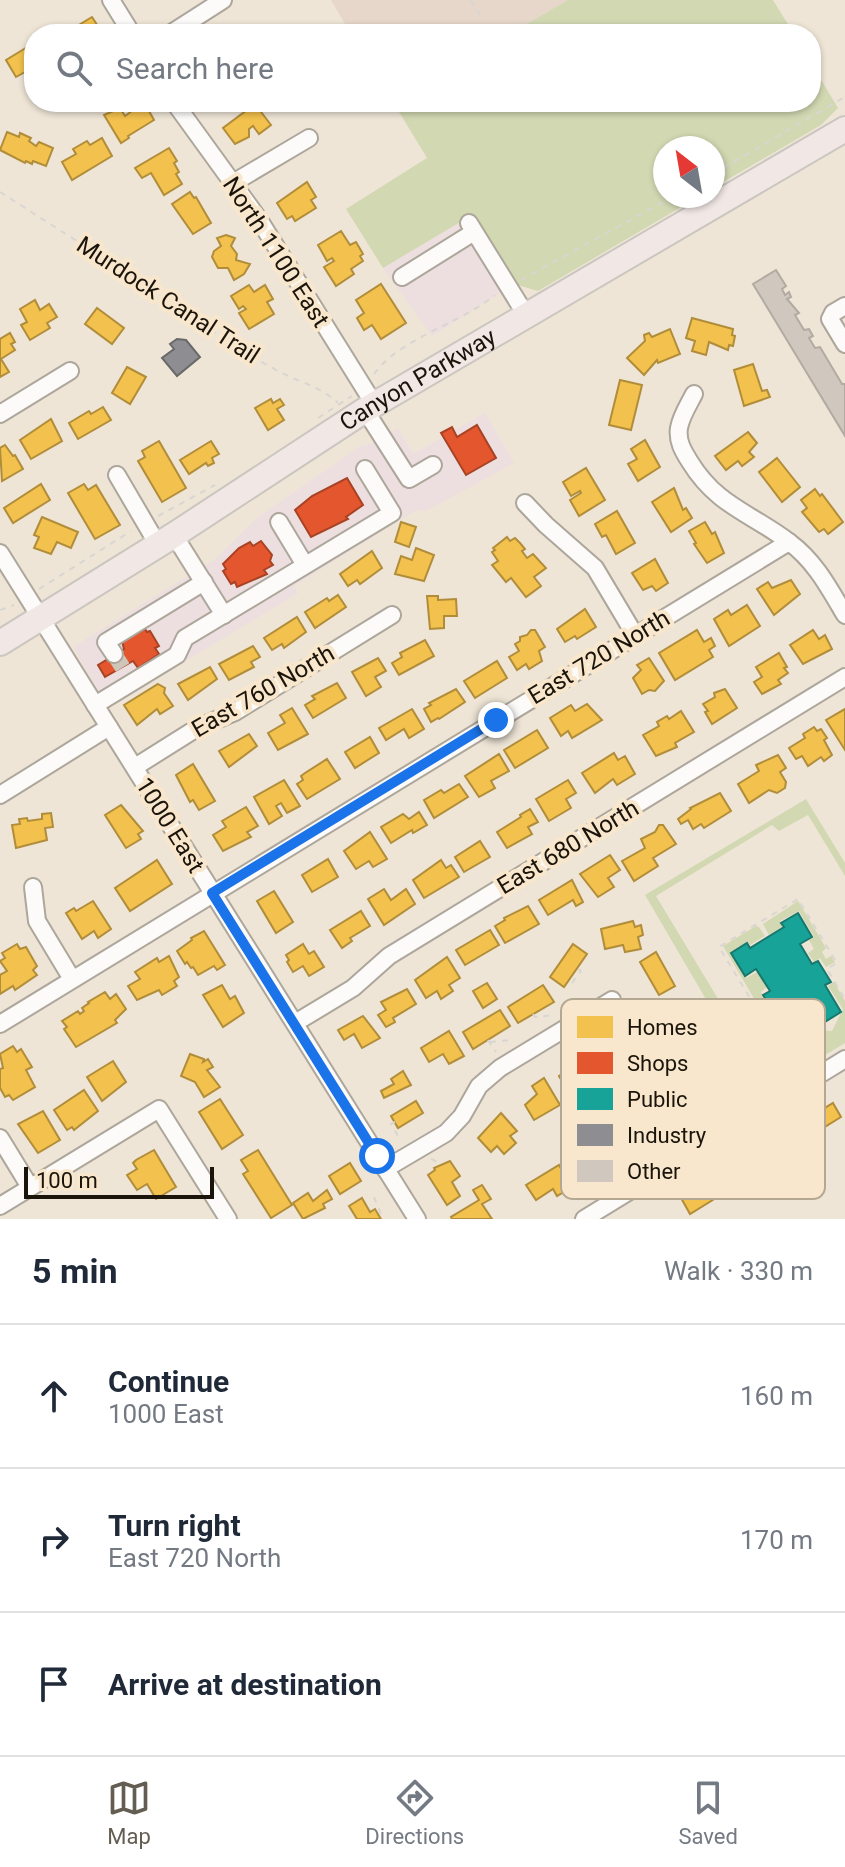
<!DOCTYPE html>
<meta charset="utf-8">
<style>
:root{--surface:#fff;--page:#f6f6f7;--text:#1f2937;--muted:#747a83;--line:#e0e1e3;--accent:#645d52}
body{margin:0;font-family:Roboto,sans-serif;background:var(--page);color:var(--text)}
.compass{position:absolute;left:653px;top:136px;width:72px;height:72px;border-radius:50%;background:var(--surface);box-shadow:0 2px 6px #0004;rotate:329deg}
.scale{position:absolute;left:24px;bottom:20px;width:190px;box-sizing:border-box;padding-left:8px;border:4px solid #1a140b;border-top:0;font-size:22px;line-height:28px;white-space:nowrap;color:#1a140b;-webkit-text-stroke:6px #f8e7cc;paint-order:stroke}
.stop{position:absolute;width:24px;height:24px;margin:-18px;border:6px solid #1a73e8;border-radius:50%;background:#fff}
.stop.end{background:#1a73e8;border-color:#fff;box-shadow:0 2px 8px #0008}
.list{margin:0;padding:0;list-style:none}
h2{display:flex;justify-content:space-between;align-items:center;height:104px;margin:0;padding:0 32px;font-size:34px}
h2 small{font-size:26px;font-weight:400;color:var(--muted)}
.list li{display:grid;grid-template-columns:52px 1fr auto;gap:24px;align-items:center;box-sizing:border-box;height:144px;padding:0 32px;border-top:2px solid var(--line)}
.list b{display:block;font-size:30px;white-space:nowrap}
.list p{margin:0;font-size:26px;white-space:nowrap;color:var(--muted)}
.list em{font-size:26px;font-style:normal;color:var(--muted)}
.icon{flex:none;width:44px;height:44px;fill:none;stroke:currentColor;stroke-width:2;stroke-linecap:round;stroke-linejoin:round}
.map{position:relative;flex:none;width:845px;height:1219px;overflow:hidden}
.search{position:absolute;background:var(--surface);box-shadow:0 2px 6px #0004;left:24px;right:24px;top:24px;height:88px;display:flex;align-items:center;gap:20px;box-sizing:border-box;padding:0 28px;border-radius:32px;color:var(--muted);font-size:30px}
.sheet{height:536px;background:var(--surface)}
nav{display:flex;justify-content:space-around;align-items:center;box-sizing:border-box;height:112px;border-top:2px solid var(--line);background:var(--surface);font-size:22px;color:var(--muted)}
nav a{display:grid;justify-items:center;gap:4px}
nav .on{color:var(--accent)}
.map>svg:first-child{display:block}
.commercial{fill:#eddee0}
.education{fill:#e7d7cb}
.green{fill:#d2d8b2}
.homes{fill:#f2c14e;stroke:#b18d3a;stroke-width:2}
.shops{fill:#e4572e;stroke:#a74324;stroke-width:2}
.public{fill:#17a398;stroke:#18786e;stroke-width:2}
.industry{fill:#8d8d92;stroke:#6a696a;stroke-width:2}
.building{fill:#d0c7be;stroke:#b3aaa1;stroke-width:2}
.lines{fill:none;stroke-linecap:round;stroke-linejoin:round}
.minor-tunnel{stroke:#cec6b8;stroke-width:16;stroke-dasharray:16 8;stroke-linecap:butt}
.minor-casing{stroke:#ada69b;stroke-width:20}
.highway-casing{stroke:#cbc6c0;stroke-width:28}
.path{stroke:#d9d6d1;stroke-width:2;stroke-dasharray:6 6;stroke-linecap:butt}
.minor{stroke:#fcfbf9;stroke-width:16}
.highway{stroke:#f1e8e5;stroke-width:24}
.route{stroke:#1a73e8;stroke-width:10}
.labels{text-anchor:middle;stroke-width:8;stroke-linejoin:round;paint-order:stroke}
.street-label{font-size:24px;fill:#1a140b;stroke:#f8e7cc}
.key{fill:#f8e7cc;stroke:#b5a892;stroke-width:2}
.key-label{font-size:22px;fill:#1a140b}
</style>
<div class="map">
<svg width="845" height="1219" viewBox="0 0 845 1219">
<rect width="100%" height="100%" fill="#eee5d6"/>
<!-- commercial -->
<g class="commercial">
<path d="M472 215 514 284 432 336 383 268Z"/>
<path d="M485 413 514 463 426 511 416 510 294 586 298 593 108 708 73 647 214 560 257 518 361 446 373 443 398 428 413 454Z"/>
</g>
<!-- education -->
<path class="education" d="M331 0H568L509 34H351Z"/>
<!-- green -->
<g class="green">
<path d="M568 0H773L794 34H509Z"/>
<path d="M811 63 838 108 821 125 713 188V148H665V196H700L538 291 514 284 472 215 383 268 346 209 427 158 393 102H811Z"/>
<path d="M806 799 845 863V876L808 815 779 831 772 825 656 896 764 1075 774 1072 782 1083 762 1095 645 895Z"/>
<path d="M798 901 826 948 822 952 826 959 831 956 835 962 826 967 820 958 814 962 808 953 814 949 809 940 814 937 799 911 780 921 783 926 769 935 763 924Z"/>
<path d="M756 926 759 927 765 936 750 945 748 941 731 952 746 978 757 972 767 987 761 992 767 1002 759 1007 723 946Z"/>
<path d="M834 982 845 1001V1043L807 1066 777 1016 783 1013 794 1035 801 1040 805 1039 813 1030 832 1031 843 1009 828 986Z"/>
</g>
<!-- homes -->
<g class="homes">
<path d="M92 17 103 34H64Z"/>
<path d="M34 43V67L16 77 6 60Z"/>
<path d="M144 102 154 120 128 136 129 138 121 143 104 115 120 108 125 116Z"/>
<path d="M255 104 271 125 259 134 253 126 249 129V137L235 144 223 128Z"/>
<path d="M7 132 19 137 20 133 31 138 29 141 36 146 39 142 53 148 46 166 33 161 32 164 26 161 25 163 0 150Z"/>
<path d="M102 138 112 156 72 180 62 162 76 154 73 149 87 141 90 145Z"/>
<path d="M169 148 177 161 174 163 179 172 176 174 182 184 164 195 151 173 142 178 135 168Z"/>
<path d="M307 182 316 197 311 200 316 208 295 221 292 216 287 219 277 203Z"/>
<path d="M190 192 194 198 196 197 211 223 193 234 172 204Z"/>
<path d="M341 231 350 245 356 242 363 254 360 256 363 261 351 269 354 274 336 286 324 267 334 261 332 258 327 261 318 245Z"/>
<path d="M226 235 235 238 231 246 237 254 236 260 250 264 244 274 234 280 228 268H218L212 257 214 251 221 246 217 238Z"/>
<path d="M381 284 406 323 381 339 372 325 364 330 357 318 364 313 356 300Z"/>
<path d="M249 285 254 292 265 285 273 299 267 302 274 314 249 329 239 313 246 309 243 306 239 309 231 296Z"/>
<path d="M35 300 40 310 49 304 57 317 47 323 50 328 30 340 21 325 27 322 20 309Z"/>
<path d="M97 308 124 328 112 344 85 324Z"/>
<path d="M692 318 733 329 732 335 735 336 733 346 729 345 728 350 709 342 706 355 692 351 695 341 686 338Z"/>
<path d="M670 329 680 354 658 363 657 360 644 375 627 358 645 341 644 335 649 333 652 337Z"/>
<path d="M10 333 15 342 11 344 15 350 1 359 9 372 0 377V339Z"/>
<path d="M753 364 762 391 767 390 770 397 744 406 734 370Z"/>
<path d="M127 367 146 377 130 404 112 393Z"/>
<path d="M620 380 642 385 631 430 609 425Z"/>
<path d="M271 399 273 403 280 399 284 405 277 409 284 420 268 430 255 408Z"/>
<path d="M103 407 111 420 78 439 69 423 89 411 91 414Z"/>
<path d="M51 419 62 441 31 459 20 440Z"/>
<path d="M748 432 757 443 749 452 754 457 742 466 738 461 726 470 715 456Z"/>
<path d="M645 440 660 467 638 481 628 464 637 459 631 449Z"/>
<path d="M159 441 186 488 162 502 138 461 145 457 142 451Z"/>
<path d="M211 441 219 454 212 458 214 463 208 466 206 463 189 474 180 460Z"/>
<path d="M5 445 13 456 15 455 23 469 2 481 0 448Z"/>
<path d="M777 458 800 487 782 502 759 472Z"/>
<path d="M586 468 605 500 579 516 570 500 581 493 580 491 571 496 563 482Z"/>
<path d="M41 484 50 500 13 523 4 508Z"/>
<path d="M84 484 88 490 96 485 120 525 95 539 68 493Z"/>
<path d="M674 488 683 510 686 508 692 518 671 532 652 502Z"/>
<path d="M815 489 820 496 822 494 843 522 828 534 824 529 819 532 802 512 807 508 801 500Z"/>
<path d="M617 511 635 543 616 554 606 535 602 537 595 524Z"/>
<path d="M42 517 78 532 71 548 57 542 51 554 34 548 39 537 34 535Z"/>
<path d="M401 522 416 527 409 547 395 542Z"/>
<path d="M705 522 712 534 715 532 724 553 707 563 694 544 696 543 689 531Z"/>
<path d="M507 537 510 541 515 538 520 543 525 549 522 551 527 558 533 554 546 568 534 577 541 586 526 597 511 578 506 582 492 565 498 561 492 552 495 550 493 548Z"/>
<path d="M416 548 434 555 424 581 395 574 401 556 412 560Z"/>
<path d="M372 551 382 568 360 584 357 580 348 586 340 574Z"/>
<path d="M655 559 668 583 656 591 652 586 643 590 632 573Z"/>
<path d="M791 580 800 594 774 615 757 589 768 582 772 588Z"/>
<path d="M338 595 346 607 315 628 305 612 327 598 329 601Z"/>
<path d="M427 596H438V600L456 599 457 616H444V628L430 629Z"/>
<path d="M747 605 760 626 729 646 714 619 728 610 731 615Z"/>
<path d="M585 609 596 627 577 639 575 636 565 642 557 629Z"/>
<path d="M297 617 306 632 284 648 282 644 272 650 264 638Z"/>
<path d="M531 630H535L545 647 539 651 542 661 529 669 526 664 517 670 509 657 519 651 515 644 520 641V637L527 635Z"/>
<path d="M697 630 704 642 711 638 715 646 709 650 713 657 675 680 659 653Z"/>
<path d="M813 630 819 639 825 635 832 649 803 664 790 645Z"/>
<path d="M425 640 434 656 399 675 392 663 402 657 400 653Z"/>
<path d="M253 646 260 657 251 662 254 667 229 680 219 664Z"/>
<path d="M779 653 787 667 784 668 788 673 778 680 781 684 762 694 754 682 762 677 756 667Z"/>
<path d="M378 658 386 671 375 677 381 687 366 696 352 672Z"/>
<path d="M649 658 664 681 655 691 649 690 642 694 633 678 641 670 637 665Z"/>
<path d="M497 661 507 678 475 698 464 681Z"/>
<path d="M210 667 217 679 188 700 178 684Z"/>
<path d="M337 683 346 698 313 718 305 705 315 699 312 696Z"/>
<path d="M158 684 165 688 164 693 173 706 160 714 157 709 137 725 124 705Z"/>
<path d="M456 689 465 702 439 719 438 718 431 722 424 709 431 705 429 703Z"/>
<path d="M725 689 737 708 712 724 705 712 708 711 703 704 715 697 714 693Z"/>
<path d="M587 704 602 720 572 738 568 731 561 736 550 718 571 705 575 711Z"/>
<path d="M292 708 308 734 278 750 268 733 285 723 280 715Z"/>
<path d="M412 709 424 729 409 738 404 729 386 740 379 728Z"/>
<path d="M845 709V750L826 720Z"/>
<path d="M681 711 694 732 675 743 677 747 656 756 643 735 659 726 657 722 667 716 669 719Z"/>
<path d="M814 727 817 731 821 729 827 738 824 740 832 755 824 761 821 757 808 766 802 756 796 759 789 748 805 738 803 734Z"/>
<path d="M537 730 548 748 515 768 504 750Z"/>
<path d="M249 734 257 746 229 767 219 751Z"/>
<path d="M370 737 379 753 355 768 345 752Z"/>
<path d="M614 753 618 760 625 756 635 774 617 785 613 779 595 793 582 773Z"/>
<path d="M499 754 509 771 491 781 495 788 479 797 465 776Z"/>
<path d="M778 755 786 768 780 772 786 782 785 788 777 793 769 790 749 803 738 784 759 771 756 765Z"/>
<path d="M327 759 340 779 307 799 297 784 303 780 301 776 305 773Z"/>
<path d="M193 764 215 801 199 810 193 800 190 802 176 775Z"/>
<path d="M284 780 300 806 287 813 281 803 276 806 282 816 269 824 254 797Z"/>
<path d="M568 780 576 793 566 799 571 808 549 821 536 799Z"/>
<path d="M459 784 468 797 434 818 424 800 441 790 444 793Z"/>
<path d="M720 793 731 811 704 828 701 824 693 829 688 820 681 824 678 819 691 809 690 808Z"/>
<path d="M121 805 143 831 138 834 141 839 126 848 105 815Z"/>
<path d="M246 807 258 826 247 832 251 837 223 851 213 835 226 827 222 821Z"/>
<path d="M530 809 538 822 528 827 532 834 507 848 497 832 521 817 520 815Z"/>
<path d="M419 812 427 825 413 833 412 830 391 843 381 827 403 814 409 819Z"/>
<path d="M51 813 53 827 45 828 47 840 16 848 12 825 20 824 19 819 27 818 28 821 42 819V814Z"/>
<path d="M659 825H663L676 844 653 858 658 866 634 881 622 861 645 848 641 839 655 832Z"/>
<path d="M370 832 387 859 373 867 369 861 356 869 344 851Z"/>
<path d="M480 841 490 857 464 872 455 857Z"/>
<path d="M610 855 620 870 608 878 614 887 598 897 580 874Z"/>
<path d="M328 859 338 877 312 892 302 875Z"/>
<path d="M157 860 172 884 130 911 115 888Z"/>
<path d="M441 860 446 868 451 865 459 877 424 898 413 880Z"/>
<path d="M572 880 583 902 576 906 573 900 548 915 539 900Z"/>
<path d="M384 889 391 900 406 889 415 904 384 925 368 899Z"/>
<path d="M274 891 293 922 276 933 257 901Z"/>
<path d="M93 901 111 929 98 938 94 931 82 939 66 913 74 908 76 911Z"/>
<path d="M528 906 539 924 505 943 495 926 505 920 504 918Z"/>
<path d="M361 911 370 926 350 938 352 941 342 948 330 930Z"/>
<path d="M633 921 635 927 641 925 643 935 638 937 641 949 625 952 623 945 605 949 601 929Z"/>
<path d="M490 930 499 945 465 965 456 950Z"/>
<path d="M204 931 225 965 217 970 214 966 198 975 193 967 191 968 187 962 185 964 177 951 192 940 191 938Z"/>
<path d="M17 944 20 949 26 947 37 966 33 970 37 975 15 990 13 986 0 994V975L7 971 0 961 5 958 2 953Z"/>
<path d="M303 944 309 954 314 951 324 967 309 976 303 966 293 972 287 962 289 960 286 955Z"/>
<path d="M573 944 587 954 564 987 550 977Z"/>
<path d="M656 952 675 986 659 995 640 962Z"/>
<path d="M169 956 179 977 174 981 177 986 162 995 159 990 137 1000 128 986 140 979 135 972 157 958 159 962Z"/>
<path d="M447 957 460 978 449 985 453 991 441 999 437 991 426 998 415 980Z"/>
<path d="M487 983 497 999 483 1008 473 991Z"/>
<path d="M222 985 230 999 235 996 244 1013 223 1027 203 995Z"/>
<path d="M543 985 554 1002 518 1023 508 1007Z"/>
<path d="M407 989 416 1004 393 1018 395 1022 386 1027 378 1015 386 1010 381 1002Z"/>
<path d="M105 992 110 999 116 994 126 1009 115 1020 117 1023 76 1047 64 1029 67 1027 62 1021 78 1011 80 1014 84 1011 82 1008 89 1003 88 1002Z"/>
<path d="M500 1010 510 1026 473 1049 463 1032Z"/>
<path d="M363 1016 380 1038 362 1048 354 1034 344 1040 338 1030Z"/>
<path d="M449 1031 464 1056 449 1064 443 1054 429 1062 421 1048Z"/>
<path d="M13 1046 17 1052 21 1049 32 1067 26 1070 35 1087 13 1100 9 1095 5 1097 0 1088V1069L3 1068 0 1054Z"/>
<path d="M590 1052 604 1076 570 1095 559 1076 569 1069 571 1073 579 1068 575 1061Z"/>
<path d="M190 1054 204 1059 203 1062 208 1059 213 1067 207 1070 220 1087 204 1097 195 1082 181 1076Z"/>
<path d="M113 1061 126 1082 102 1101 87 1077Z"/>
<path d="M403 1071 411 1085 384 1098 381 1091 394 1084 391 1079Z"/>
<path d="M544 1078 560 1105 534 1120 525 1105 537 1094 532 1086Z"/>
<path d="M84 1090 98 1111 74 1130 72 1127 67 1130 54 1110Z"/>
<path d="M220 1099 243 1135 222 1149 199 1112Z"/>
<path d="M416 1101 423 1113 398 1128 391 1116Z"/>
<path d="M833 1103 841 1117 810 1136 802 1122Z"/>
<path d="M43 1111 60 1140 38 1153 18 1124Z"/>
<path d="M501 1113 517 1131 510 1136 516 1143 504 1154 497 1146 491 1152 478 1138Z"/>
<path d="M154 1150 176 1187 156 1199 147 1184 137 1190 127 1175 137 1169 133 1163 136 1160Z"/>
<path d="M258 1150 292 1205 271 1218 243 1174 248 1171 241 1160Z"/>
<path d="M450 1161 460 1176 452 1182 460 1196 447 1205 428 1175 435 1170 434 1168Z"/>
<path d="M350 1163 361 1181 340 1194 329 1176Z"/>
<path d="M559 1165 572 1187 557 1196 553 1189 536 1200 526 1185Z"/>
<path d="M706 1181 716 1198 690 1214 680 1196Z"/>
<path d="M482 1185 491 1199 482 1204 492 1219H452L451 1217 479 1200 473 1190Z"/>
<path d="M327 1190 332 1199 323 1204 325 1208 303 1219 293 1203 308 1193 313 1201Z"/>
<path d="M362 1198 370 1212 375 1209 381 1219H357L349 1206Z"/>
</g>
<!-- shops -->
<g class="shops">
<path d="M477 425 496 458 466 475 441 433 452 427 457 437Z"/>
<path d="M347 478 363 505 346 517 348 519 311 537 295 510 312 496Z"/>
<path d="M261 541 272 555 270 561 273 565 264 570 267 574 237 587 235 582 231 584 223 571 226 569 223 564 239 548 250 542 253 546Z"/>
<path d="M145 629 147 632 150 631 159 646 155 648 159 654 138 668 133 661 105 677 98 665 124 649 122 641Z"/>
</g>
<!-- public -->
<path class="public" d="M798 913 812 937 800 944 812 964 818 961 831 982 825 985 841 1012 799 1038 782 1011 776 1015 763 995 770 991 756 969 745 976 731 953 747 943 750 948 784 927 781 923Z"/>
<!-- industry -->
<path class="industry" d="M177 339 186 340 200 357 177 376 162 358 174 349 170 344Z"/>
<!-- building -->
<path class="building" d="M776 270 786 286 782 289 785 295 789 292 791 297 787 299 799 313 795 315 804 330 809 329 813 336 809 338 815 348 820 347 842 384H845V436L753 284Z"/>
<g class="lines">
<!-- minor-tunnel -->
<path class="minor-tunnel" d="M114 654 123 668"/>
<defs>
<g id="minor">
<path d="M111 0 132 34"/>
<path d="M170 34 223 0"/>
<path d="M174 102 258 218 374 404"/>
<path d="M233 183 309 138"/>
<path d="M469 223 526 315"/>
<path d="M402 277 474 232"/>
<path d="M845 306 833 313 830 319 845 344"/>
<path d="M694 394C689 404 681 416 679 428 677 441 683 451 690 462 717 506 751 513 789 542 815 561 829 588 845 615"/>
<path d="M365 410 409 479 433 465"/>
<path d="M0 414 70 371"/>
<path d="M117 475 158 545"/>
<path d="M525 503 546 525 595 568 635 635"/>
<path d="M279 522 305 565"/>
<path d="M174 535 224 615"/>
<path d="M0 553 417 1219"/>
<path d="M114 654 106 642 204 582"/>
<path d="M95 705 177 655 185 638 392 513 365 469"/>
<path d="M135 767 197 728 235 712 392 615"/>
<path d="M0 795 109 727"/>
<path d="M33 887 37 921 72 979"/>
<path d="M295 1023 353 988 389 956 845 677"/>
<path d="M0 1024 789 542"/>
<path d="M0 1138 30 1187"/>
<path d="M385 1169 446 1133 462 1116 479 1086 500 1068 612 1000"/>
<path d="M0 1206 159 1109 228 1219"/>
<path d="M584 1219 845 1059"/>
</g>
<g id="highway">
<path id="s1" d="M0 643 174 535 365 410 845 129"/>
</g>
</defs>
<!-- minor casing -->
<use href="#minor" class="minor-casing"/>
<!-- highway casing -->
<use href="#highway" class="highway-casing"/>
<!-- path -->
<g class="path">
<path d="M471 0 482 18"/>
<path d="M713 174 845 97"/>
<path d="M0 192 191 314C219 337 249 356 282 373 302 383 321 387 338 403"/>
<path d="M521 280 674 196"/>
<path d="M374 374C400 338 460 324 495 295"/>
<path d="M318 418 352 396"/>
<path d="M158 516 215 485"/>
<path d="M39 589 131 531"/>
<path d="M0 610 14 605"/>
<path d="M572 983 581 971 577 968"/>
<path d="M647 1004 650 1021"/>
<path d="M759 1012 763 1018 771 1013"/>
<path d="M533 1014 535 1017 555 1015"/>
<path d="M488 1040 496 1052"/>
<path d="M490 1042 511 1040"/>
<path d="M617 1051 633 1040"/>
<path d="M803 1065 767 1006 758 1011 719 947 798 899 837 963 827 969 845 999"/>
<path d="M722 1105 728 1100V1092"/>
<path d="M395 1122 391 1124 401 1141"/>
<path d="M431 1159 440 1163"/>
<path d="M374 1197 383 1219"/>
</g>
<!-- minor -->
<use href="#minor" class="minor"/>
<!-- highway -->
<use href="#highway" class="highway"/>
</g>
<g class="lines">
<!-- route -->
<path class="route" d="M377 1156 212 893 496 720"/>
</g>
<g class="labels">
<!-- street labels -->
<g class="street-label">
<text transform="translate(276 252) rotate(57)" y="8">North 1100 East</text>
<text transform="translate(168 300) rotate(33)" y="8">Murdock Canal Trail</text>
<text dy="8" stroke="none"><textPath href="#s1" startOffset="494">Canyon Parkway</textPath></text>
<text transform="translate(599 657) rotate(-31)" y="8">East 720 North</text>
<text transform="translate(263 691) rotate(-30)" y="8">East 760 North</text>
<text transform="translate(170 825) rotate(58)" y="8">1000 East</text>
<text transform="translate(568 847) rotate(-31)" y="8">East 680 North</text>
</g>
</g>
<!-- legend -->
<rect x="561" y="999" width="264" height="200" rx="12" class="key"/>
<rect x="577" y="1016" width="36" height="22" fill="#f2c14e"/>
<rect x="577" y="1052" width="36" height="22" fill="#e4572e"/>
<rect x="577" y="1088" width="36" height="22" fill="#17a398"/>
<rect x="577" y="1124" width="36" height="22" fill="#8d8d92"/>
<rect x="577" y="1160" width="36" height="22" fill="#d0c7be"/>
<g class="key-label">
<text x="627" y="1035">Homes</text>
<text x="627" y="1071">Shops</text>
<text x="627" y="1107">Public</text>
<text x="627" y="1143">Industry</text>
<text x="627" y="1179">Other</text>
</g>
</svg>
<svg class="compass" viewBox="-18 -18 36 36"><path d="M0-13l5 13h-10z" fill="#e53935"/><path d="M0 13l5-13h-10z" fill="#747a83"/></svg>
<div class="scale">100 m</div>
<div class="stop" style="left:377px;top:1156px"></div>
<div class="stop end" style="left:496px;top:720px"></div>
<div class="search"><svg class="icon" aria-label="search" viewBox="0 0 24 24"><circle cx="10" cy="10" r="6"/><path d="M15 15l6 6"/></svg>Search here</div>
</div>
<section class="sheet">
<h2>5 min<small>Walk · 330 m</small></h2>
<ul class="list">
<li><svg class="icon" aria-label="ahead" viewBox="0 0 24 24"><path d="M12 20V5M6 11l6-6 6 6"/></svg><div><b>Continue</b><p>1000 East</p></div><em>160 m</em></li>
<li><svg class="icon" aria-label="right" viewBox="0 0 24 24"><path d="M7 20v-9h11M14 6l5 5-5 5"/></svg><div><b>Turn right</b><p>East 720 North</p></div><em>170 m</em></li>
<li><svg class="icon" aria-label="arrive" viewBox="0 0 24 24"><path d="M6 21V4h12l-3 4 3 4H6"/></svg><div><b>Arrive at destination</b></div></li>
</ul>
</section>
<nav>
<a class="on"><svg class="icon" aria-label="map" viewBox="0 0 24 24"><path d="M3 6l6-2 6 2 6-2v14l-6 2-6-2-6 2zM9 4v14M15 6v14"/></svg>Map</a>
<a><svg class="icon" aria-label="directions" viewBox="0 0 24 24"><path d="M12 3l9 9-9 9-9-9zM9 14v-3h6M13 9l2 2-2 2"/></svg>Directions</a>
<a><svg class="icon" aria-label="saved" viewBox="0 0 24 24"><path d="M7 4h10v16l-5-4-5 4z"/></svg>Saved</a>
</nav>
